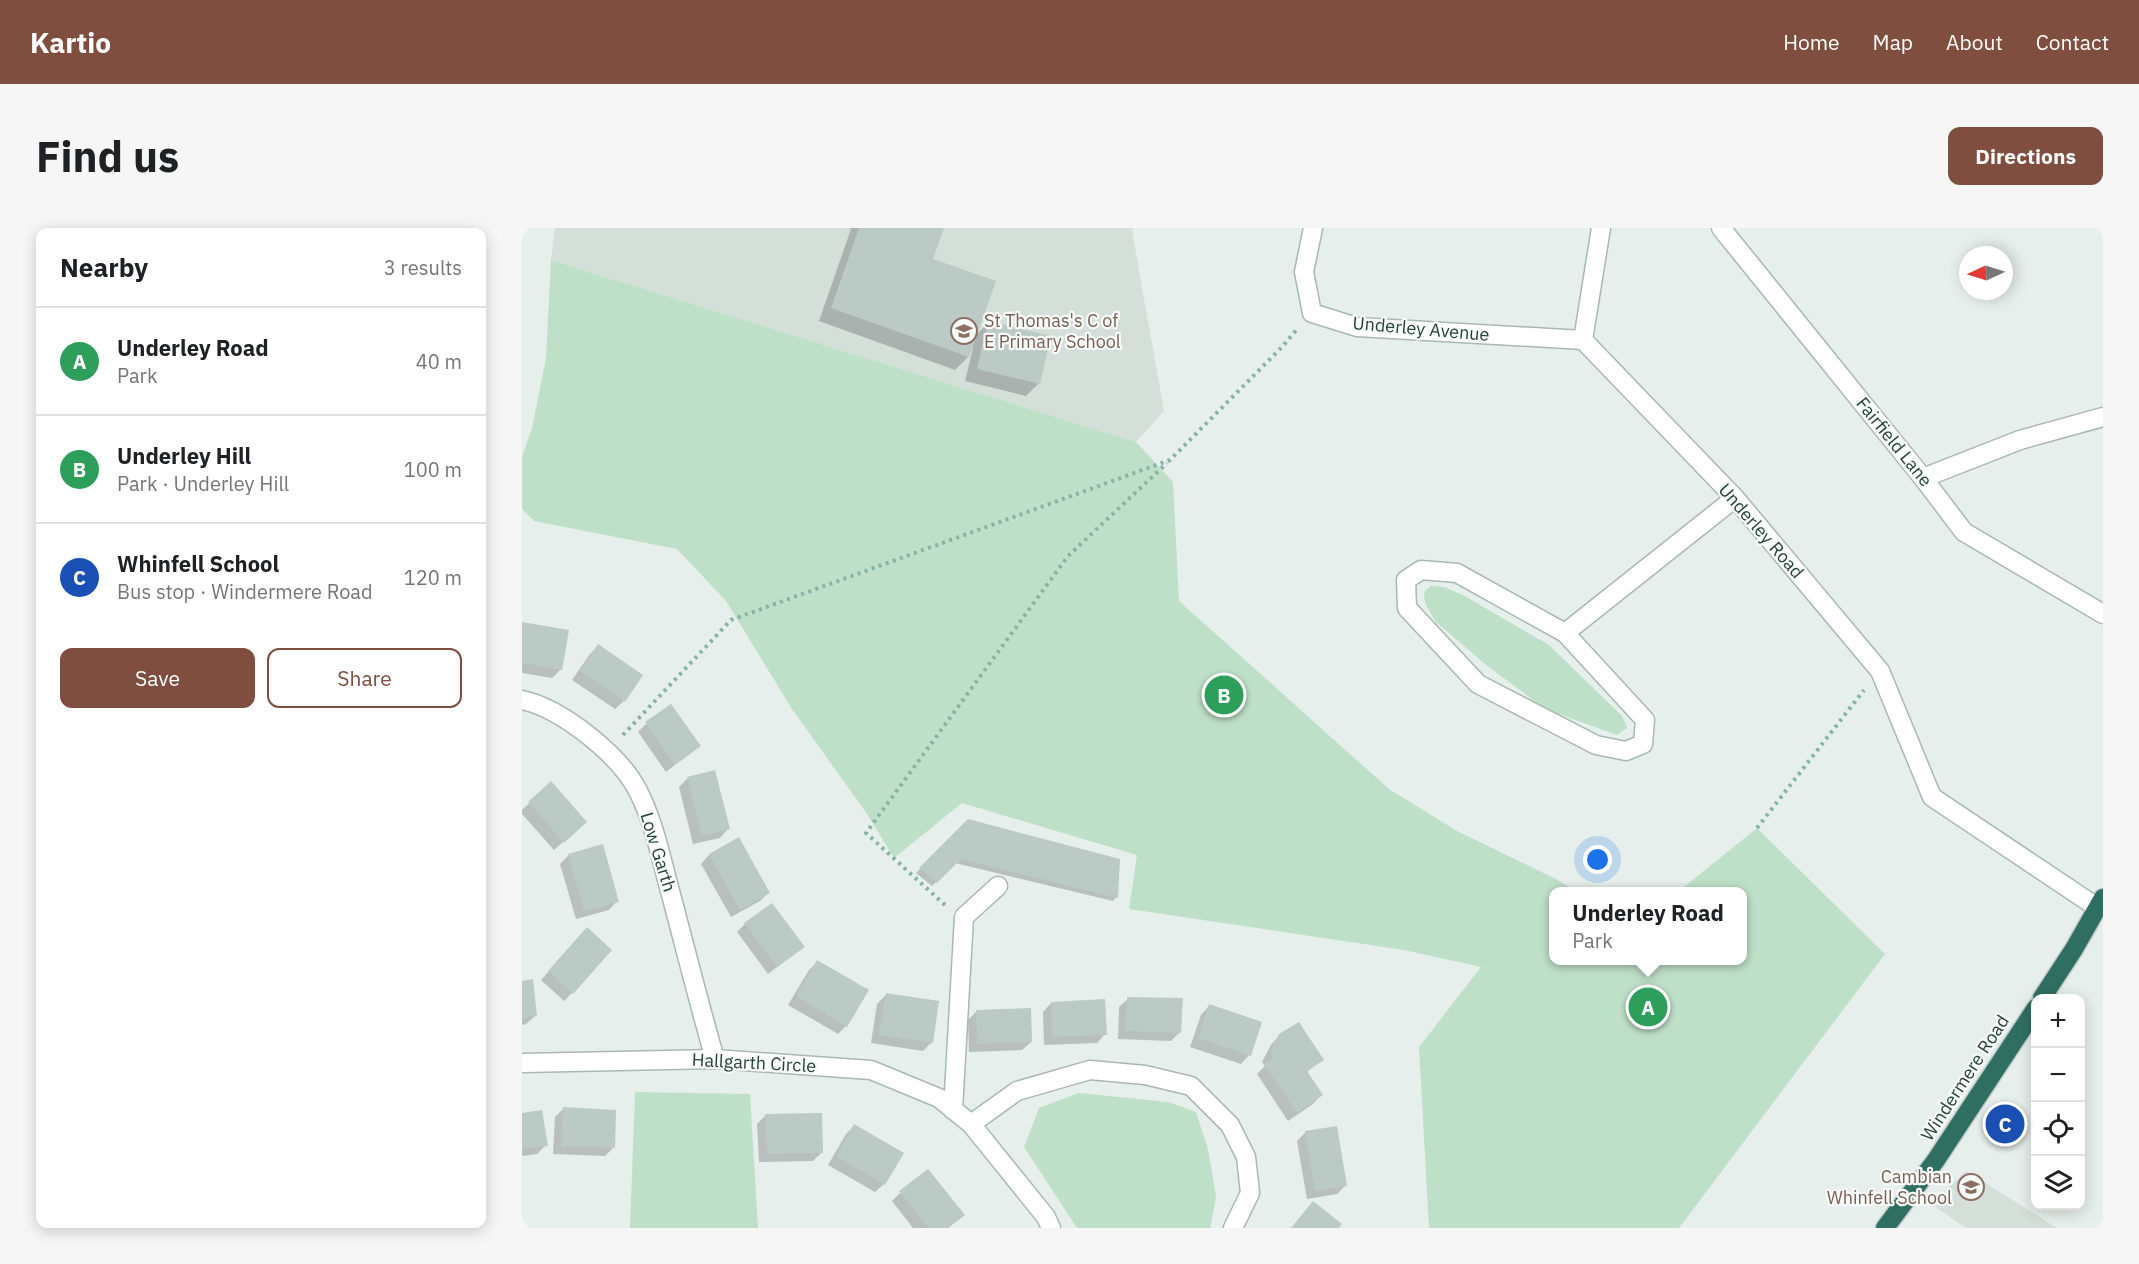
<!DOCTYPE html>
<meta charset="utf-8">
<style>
:root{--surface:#fff;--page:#f6f6f6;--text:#202124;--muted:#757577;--line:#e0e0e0;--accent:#7f4e3f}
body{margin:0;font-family:"IBM Plex Sans",sans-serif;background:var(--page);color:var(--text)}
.controls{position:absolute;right:18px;bottom:18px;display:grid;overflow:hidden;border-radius:12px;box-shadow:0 3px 15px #0003}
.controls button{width:54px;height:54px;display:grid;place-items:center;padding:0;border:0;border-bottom:2px solid var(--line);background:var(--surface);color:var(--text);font:30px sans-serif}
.compass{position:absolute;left:1437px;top:18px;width:54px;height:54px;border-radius:50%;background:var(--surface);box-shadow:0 3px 15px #0003;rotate:266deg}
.you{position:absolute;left:1076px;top:632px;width:21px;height:21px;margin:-15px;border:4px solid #fff;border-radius:50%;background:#1a73e8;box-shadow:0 0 0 9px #1a73e833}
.badge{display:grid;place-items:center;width:39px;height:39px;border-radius:50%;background:var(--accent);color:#fff;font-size:20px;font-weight:700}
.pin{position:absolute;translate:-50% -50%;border:3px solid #fff;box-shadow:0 2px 6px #0006}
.popup{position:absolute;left:1027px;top:659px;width:198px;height:78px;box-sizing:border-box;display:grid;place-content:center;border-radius:12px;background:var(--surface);filter:drop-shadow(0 2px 4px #0005);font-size:20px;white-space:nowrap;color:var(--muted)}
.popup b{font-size:22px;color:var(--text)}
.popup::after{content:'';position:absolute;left:50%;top:100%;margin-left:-12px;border:12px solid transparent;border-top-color:var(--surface)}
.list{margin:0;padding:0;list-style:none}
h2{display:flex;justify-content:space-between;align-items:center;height:78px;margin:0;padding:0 24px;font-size:26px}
h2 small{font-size:20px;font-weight:400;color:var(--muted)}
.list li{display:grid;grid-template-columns:39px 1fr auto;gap:18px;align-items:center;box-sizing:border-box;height:108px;padding:0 24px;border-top:2px solid var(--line)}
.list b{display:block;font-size:22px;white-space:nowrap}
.list p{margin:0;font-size:20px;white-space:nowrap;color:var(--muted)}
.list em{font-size:20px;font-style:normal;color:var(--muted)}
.actions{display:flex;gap:12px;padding:18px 24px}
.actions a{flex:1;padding:14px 0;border:2px solid var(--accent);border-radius:12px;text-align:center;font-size:21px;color:var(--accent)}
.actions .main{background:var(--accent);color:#fff}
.icon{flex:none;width:33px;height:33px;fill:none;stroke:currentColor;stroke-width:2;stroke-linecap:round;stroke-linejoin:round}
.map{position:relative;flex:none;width:1581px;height:1000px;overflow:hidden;border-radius:12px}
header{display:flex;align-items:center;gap:36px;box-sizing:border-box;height:84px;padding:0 30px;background:var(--accent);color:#fff}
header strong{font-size:28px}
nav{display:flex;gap:33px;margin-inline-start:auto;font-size:21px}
.intro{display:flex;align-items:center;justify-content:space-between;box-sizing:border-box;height:144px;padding:0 36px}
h1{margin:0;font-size:42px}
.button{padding:15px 27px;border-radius:12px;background:var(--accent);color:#fff;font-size:21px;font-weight:700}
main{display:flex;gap:36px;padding:0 36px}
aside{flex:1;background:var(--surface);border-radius:12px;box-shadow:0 3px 15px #0003}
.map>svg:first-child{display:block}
.built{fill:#d4dfda}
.green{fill:#bfe0c8}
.shadow{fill:#0003}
.building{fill:#bbcac4}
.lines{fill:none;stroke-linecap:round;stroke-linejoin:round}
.minor-casing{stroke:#a8b8b2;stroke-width:21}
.highway-casing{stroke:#c2cac8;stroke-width:21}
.path{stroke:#86b3a5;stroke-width:4;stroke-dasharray:3 4.5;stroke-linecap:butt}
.minor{stroke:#fff;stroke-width:18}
.highway{stroke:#2f6f62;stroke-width:18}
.labels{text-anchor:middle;stroke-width:4.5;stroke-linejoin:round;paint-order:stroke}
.education-label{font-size:18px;fill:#785e54;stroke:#f7fbf9;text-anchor:start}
.street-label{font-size:18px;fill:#24423a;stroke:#f7fbf9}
</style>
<header>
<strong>Kartio</strong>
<nav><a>Home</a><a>Map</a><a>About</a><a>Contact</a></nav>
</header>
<div class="intro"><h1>Find us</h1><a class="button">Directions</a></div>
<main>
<aside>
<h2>Nearby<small>3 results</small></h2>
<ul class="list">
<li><span class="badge" style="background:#2e9e5b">A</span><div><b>Underley Road</b><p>Park</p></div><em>40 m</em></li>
<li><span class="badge" style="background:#2e9e5b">B</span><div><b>Underley Hill</b><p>Park · Underley Hill</p></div><em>100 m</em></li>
<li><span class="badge" style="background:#1a4fb4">C</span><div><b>Whinfell School</b><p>Bus stop · Windermere Road</p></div><em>120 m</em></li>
</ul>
<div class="actions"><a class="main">Save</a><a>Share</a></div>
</aside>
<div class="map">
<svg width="1581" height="1000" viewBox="0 0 1581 1000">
<rect width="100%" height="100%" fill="#e6efeb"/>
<!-- built -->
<g class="built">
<path d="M33 0H612L610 3 642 183 614 214 29 32Z"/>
<path d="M1444 943 1535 1000H1444L1409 976Z"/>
</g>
<!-- green -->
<g class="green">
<path d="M29 32 614 214 651 254 657 373 867 561 935 603 1034 651 1054 663 1032 664V732H1220V664L1157 663 1235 600 1363 726 1157 1000H907L897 819 959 739 882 722 607 681 615 627 440 575 372 630 345 586 270 481 204 373 155 321 12 293 0 281V229L10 200 24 130Z"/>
<path d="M909 358 922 359 941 367 1027 417 1100 488 1105 500 1095 507 1023 481 963 436 913 393 903 375 902 364Z"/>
<path d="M113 864 228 866 236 1000H108Z"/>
<path d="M557 865 646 874 674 884 686 921 694 969 688 1000H555L502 919 517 880Z"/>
</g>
<!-- shadow -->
<g class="shadow">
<path d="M326 0H420L409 32 453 108 467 94 517 155 504 168 443 153 451 120 449 119 446 129 433 142 297 93 329 1Z"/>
<path d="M0 396 39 441 30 450 0 445Z"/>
<path d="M76 418 102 473 93 481 50 452 68 426Z"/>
<path d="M124 496 177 518 144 544 116 504Z"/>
<path d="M166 550 206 601 198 610 171 616 157 559Z"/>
<path d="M29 555 54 602 32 622 0 586V582Z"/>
<path d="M446 592 594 669 591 673 433 635 410 658 394 645Z"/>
<path d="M216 611 246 665 238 673 209 689 179 636 187 627Z"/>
<path d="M47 627 95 673 87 682 54 691 38 636Z"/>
<path d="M223 696 281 719 246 746 215 704Z"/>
<path d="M57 709 50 765 42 773 19 752Z"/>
<path d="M295 734 324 798 316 806 266 777 287 742Z"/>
<path d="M0 754 13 788 4 796 0 797Z"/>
<path d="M364 767 410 814 401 823 349 815 355 776Z"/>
<path d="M606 771 658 804 649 813 596 811 597 779Z"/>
<path d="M529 775 583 806 575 815 522 817 521 784Z"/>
<path d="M687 778 727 827 719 836 668 819 679 787Z"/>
<path d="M455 783 509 814 500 822 447 824 446 792Z"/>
<path d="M758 807 800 831 784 845 799 867 791 876 766 893 735 846 743 838 740 834 749 817Z"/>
<path d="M41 881 91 920 83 928 31 926 33 889Z"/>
<path d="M0 886 24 917 15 926 0 928Z"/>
<path d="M244 887 300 924 291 933 237 934 235 896Z"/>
<path d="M332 898 362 956 353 964 306 937 324 906Z"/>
<path d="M784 904 823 958 815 966 785 971 775 913Z"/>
<path d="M378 965 432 995 426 1000H391L370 973Z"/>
</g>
<!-- building -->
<g class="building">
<path d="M337 0H422L411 31 474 53 447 129 309 80Z"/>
<path d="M466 93 529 108 518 156 455 141Z"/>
<path d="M0 394 47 402 40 442 0 435Z"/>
<path d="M76 416 121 447 103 474 58 443Z"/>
<path d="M149 476 179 518 153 537 123 494Z"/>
<path d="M193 542 208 601 180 608 165 549Z"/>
<path d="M29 553 65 594 42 615 6 574Z"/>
<path d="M446 591 598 631 596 670 439 631 415 655 397 640Z"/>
<path d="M217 609 248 665 218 682 187 626Z"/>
<path d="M81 616 97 674 62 683 46 626Z"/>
<path d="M250 675 283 719 255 739 222 695Z"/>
<path d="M65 699 90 722 51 766 26 743Z"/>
<path d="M295 732 347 762 325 799 274 768Z"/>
<path d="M11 751 15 788 0 790V753Z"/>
<path d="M364 765 417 773 411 815 357 807Z"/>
<path d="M605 769 661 770 659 805 604 803Z"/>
<path d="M583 771 585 807 530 809 529 774Z"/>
<path d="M687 776 740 794 729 828 676 810Z"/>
<path d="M509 780 510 814 455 816 454 782Z"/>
<path d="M777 794 802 832 785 843 801 867 775 885 742 836 751 830 748 825 757 806Z"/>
<path d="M41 879 94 882 93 920 39 918Z"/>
<path d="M20 882 26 918 0 921V885Z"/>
<path d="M300 885 301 925 245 926 243 886Z"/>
<path d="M332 896 382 925 363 957 314 928Z"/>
<path d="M815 898 825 958 793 963 783 903Z"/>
<path d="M406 941 443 987 426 1000H407L377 963Z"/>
<path d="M791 973 820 996 817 1000H769Z"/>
</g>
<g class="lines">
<defs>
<g id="minor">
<path d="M791 0 782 44 790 85 835 99 1061 112"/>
<path d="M1079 0 1061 112 1213 270 1358 443 1410 569 1576 680"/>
<path d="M1199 0 1401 250 1442 304 1581 386"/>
<path d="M1401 250 1498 212 1581 189"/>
<path d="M1043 405 1123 492 1121 516 1104 523 1074 517 956 456 885 380 884 352 899 342 935 345 1043 405 1213 270"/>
<path d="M0 472C39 480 98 527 116 563 132 594 139 630 148 663 163 719 177 776 193 831"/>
<path d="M0 835 193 831 349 842 417 870 449 896 524 989 529 1000"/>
<path d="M431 882 442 689 476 658"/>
<path d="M449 896 495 863 568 842 623 847 669 858 708 897 724 929 728 965 711 1000"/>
</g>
<g id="highway">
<path d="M1520 770 1552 721 1581 670"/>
<path d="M1363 1000 1414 932 1514 780"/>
</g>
</defs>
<!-- minor casing -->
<use href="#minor" class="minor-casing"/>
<!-- highway casing -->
<use href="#highway" class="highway-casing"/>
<!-- path -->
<g class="path">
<path d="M101 507 209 392 648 232 760 119 776 100"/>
<path d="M1235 600 1342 462"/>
<path d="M423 677 344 605 546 328 645 235"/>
</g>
<!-- minor -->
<use href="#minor" class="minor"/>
<!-- highway -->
<use href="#highway" class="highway"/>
</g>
<!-- icons -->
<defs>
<symbol id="school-ring" viewBox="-11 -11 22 22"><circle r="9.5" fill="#f7fbf9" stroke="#8d6e63" stroke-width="1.5"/><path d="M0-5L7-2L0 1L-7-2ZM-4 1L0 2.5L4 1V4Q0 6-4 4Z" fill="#8d6e63"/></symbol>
</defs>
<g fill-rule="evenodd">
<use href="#school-ring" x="427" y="88" width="30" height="30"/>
<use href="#school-ring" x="1434" y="944" width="30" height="30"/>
</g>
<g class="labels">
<!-- education labels -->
<g class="education-label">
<text x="462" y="99">St Thomas's C of<tspan x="462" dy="21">E Primary School</tspan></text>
<text x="1430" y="955" text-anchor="end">Cambian<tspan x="1430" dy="21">Whinfell School</tspan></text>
</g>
<!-- street labels -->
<g class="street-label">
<text transform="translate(899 101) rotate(5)" y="6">Underley Avenue</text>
<text transform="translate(1372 214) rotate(51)" y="6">Fairfield Lane</text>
<text transform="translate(1239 303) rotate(49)" y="6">Underley Road</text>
<text transform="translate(136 624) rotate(73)" y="6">Low Garth</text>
<text transform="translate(232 835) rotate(3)" y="6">Hallgarth Circle</text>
<text transform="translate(1443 850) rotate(-57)" y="6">Windermere Road</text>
</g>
</g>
</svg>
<div class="controls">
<button>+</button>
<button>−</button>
<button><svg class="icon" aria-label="locate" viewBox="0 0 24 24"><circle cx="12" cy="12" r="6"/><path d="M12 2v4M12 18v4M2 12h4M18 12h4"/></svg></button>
<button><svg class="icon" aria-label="layers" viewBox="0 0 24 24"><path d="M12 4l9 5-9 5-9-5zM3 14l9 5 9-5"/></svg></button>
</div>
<svg class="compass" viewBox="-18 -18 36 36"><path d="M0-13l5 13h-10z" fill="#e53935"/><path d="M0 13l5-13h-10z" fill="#757577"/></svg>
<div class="you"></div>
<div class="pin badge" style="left:1126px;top:779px;background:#2e9e5b">A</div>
<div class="popup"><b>Underley Road</b>Park</div>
<div class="pin badge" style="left:702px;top:467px;background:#2e9e5b">B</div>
<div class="pin badge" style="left:1483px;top:896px;background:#1a4fb4">C</div>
</div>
</main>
